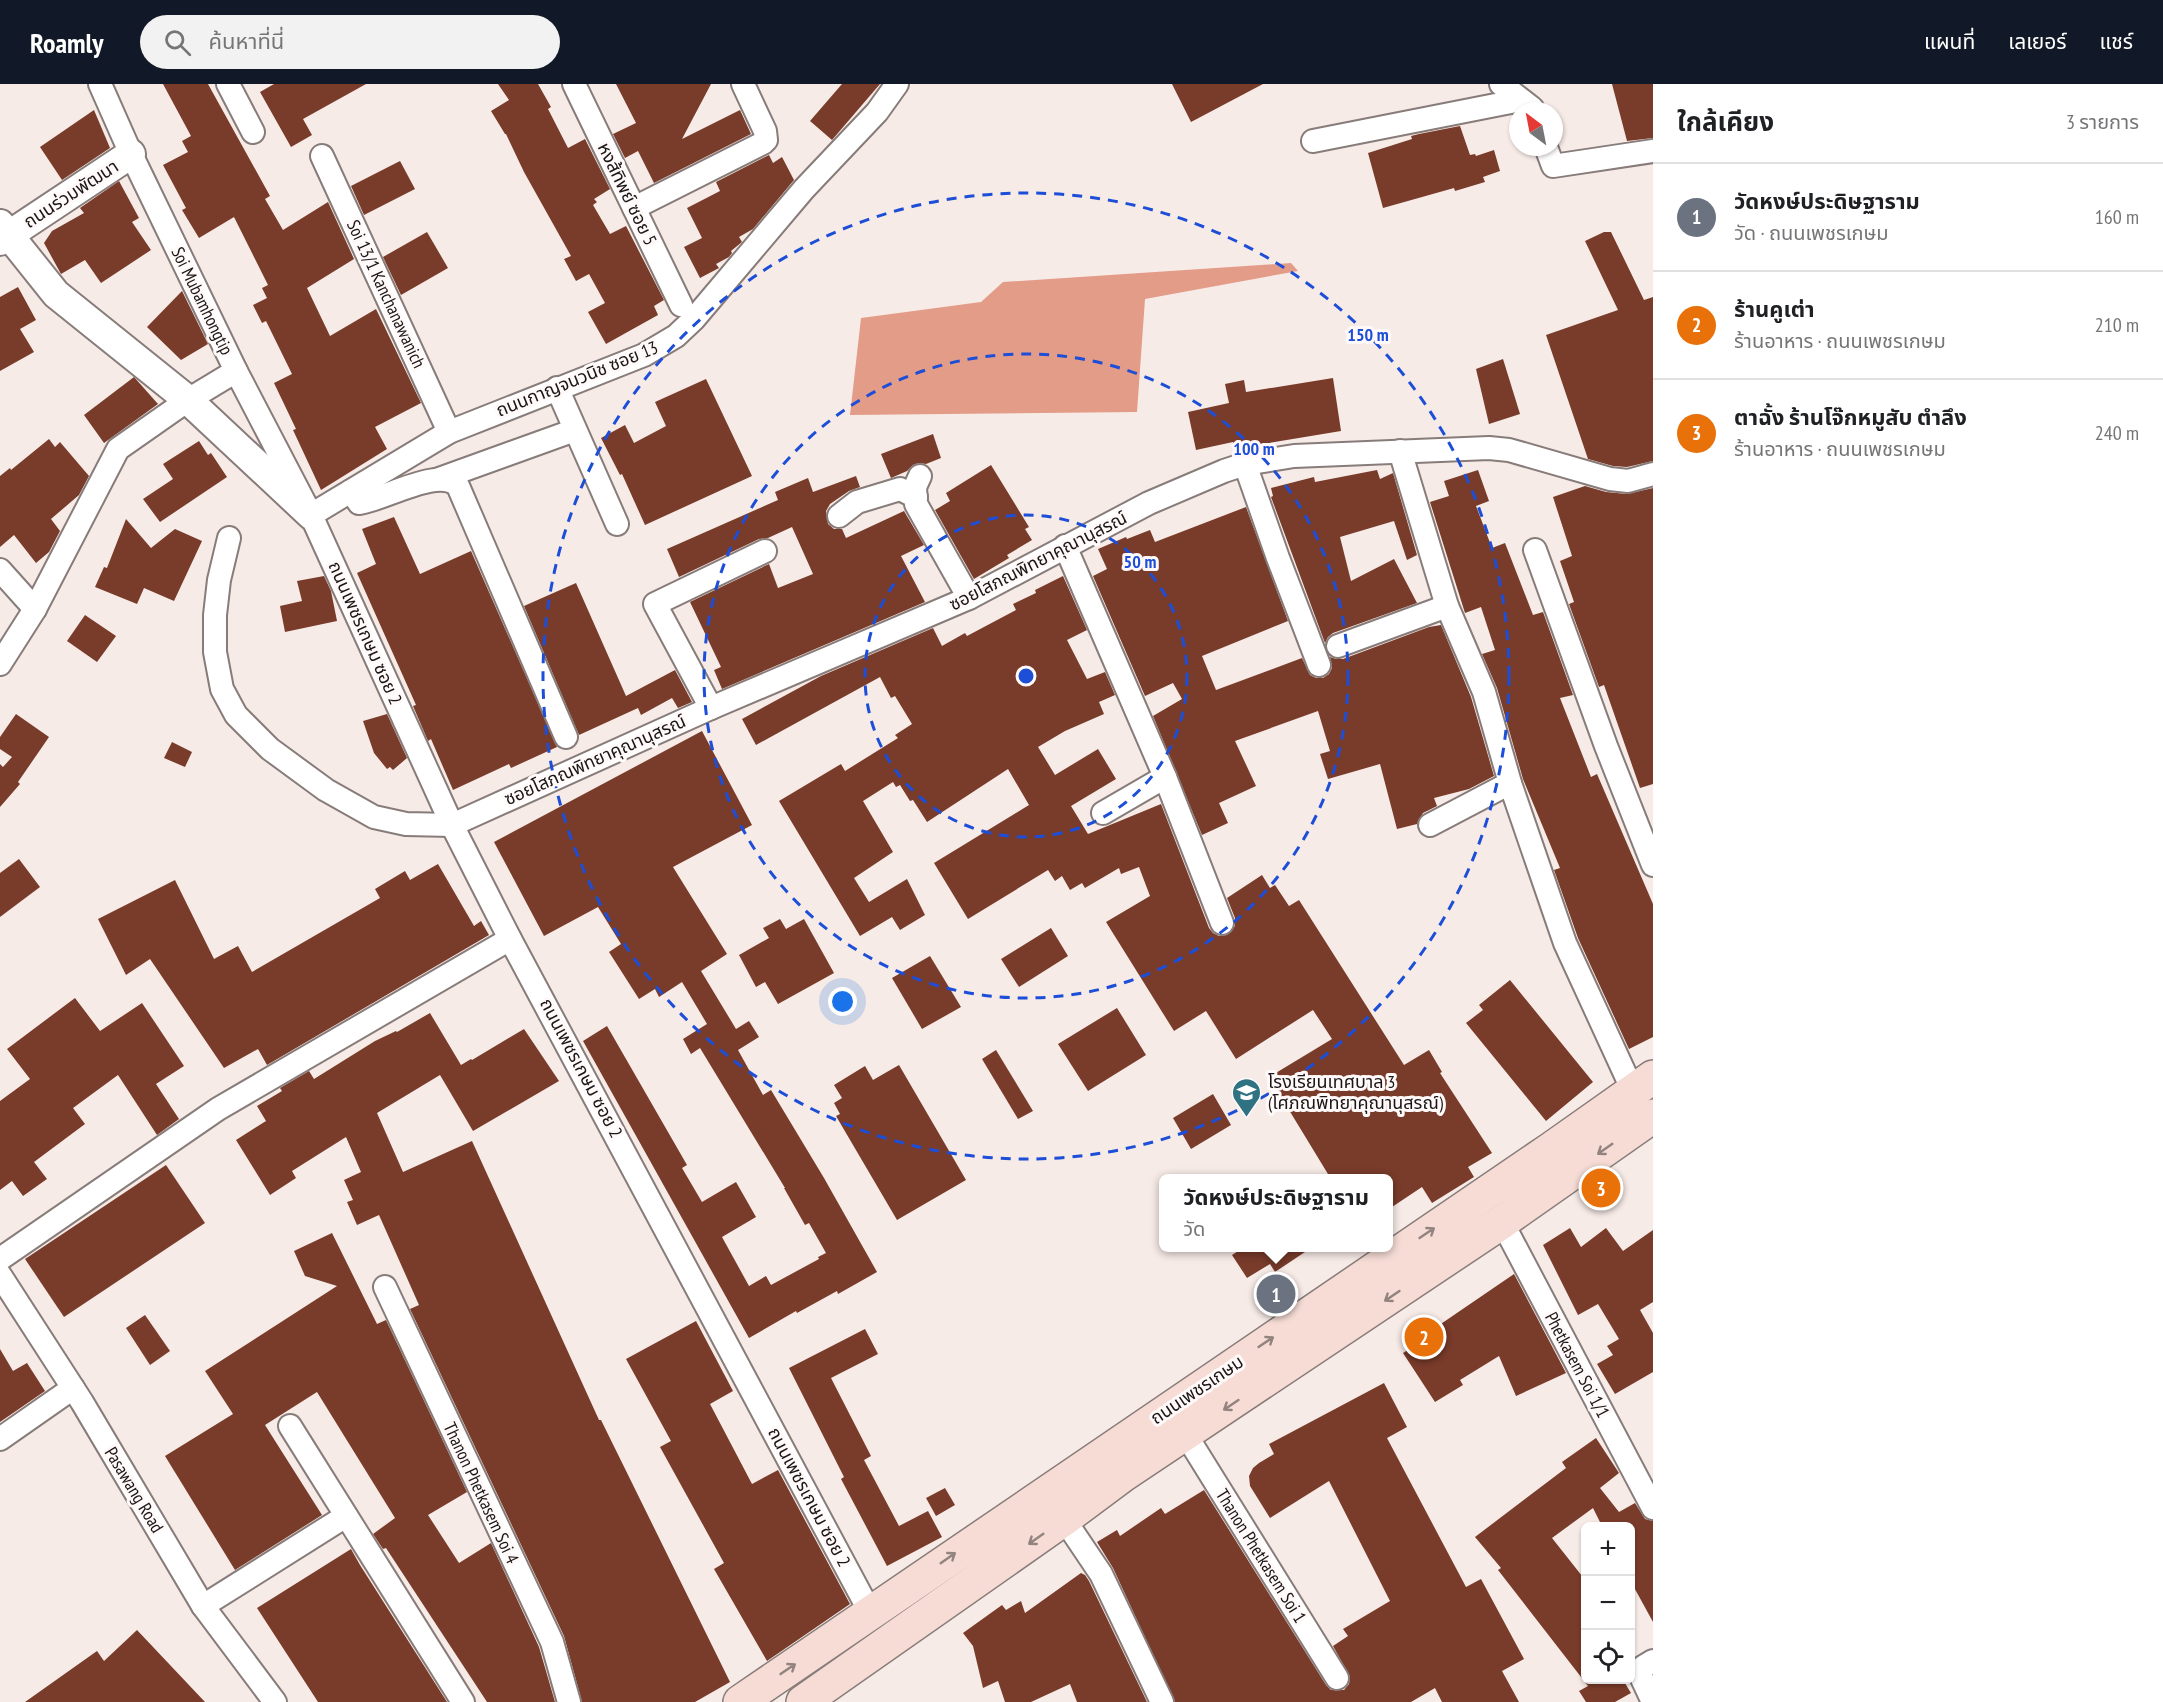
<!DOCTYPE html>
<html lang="th">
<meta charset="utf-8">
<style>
:root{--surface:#fff;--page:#f2f2f2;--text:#202124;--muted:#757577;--line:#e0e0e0;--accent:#111827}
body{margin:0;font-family:"PT Sans Narrow","Noto Sans Thai",sans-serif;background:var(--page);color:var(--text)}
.controls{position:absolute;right:18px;bottom:18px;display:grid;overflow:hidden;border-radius:9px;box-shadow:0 2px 4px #0004}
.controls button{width:54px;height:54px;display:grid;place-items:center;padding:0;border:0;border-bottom:2px solid var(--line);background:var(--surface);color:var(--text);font:30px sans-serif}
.compass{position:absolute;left:1509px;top:18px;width:54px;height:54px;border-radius:50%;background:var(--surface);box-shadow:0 2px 4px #0004;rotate:328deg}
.you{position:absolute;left:843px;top:918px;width:21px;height:21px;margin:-15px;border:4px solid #fff;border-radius:50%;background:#1a73e8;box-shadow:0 0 0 9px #1a73e833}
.badge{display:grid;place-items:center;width:39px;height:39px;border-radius:50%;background:var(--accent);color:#fff;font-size:20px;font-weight:700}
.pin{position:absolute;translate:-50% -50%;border:3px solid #fff;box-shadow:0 2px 6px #0006}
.popup{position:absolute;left:1159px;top:1090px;width:234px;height:78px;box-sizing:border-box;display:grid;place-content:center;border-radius:9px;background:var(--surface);filter:drop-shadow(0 2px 4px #0005);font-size:20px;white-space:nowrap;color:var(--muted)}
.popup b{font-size:22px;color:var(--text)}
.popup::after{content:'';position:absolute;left:50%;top:100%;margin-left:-12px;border:12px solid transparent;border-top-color:var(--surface)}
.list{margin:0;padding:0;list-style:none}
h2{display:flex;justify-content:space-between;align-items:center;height:78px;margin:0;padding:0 24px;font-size:26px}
h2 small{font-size:20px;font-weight:400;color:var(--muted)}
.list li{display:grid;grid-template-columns:39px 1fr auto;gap:18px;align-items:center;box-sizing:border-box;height:108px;padding:0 24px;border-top:2px solid var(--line)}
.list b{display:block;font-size:22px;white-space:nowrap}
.list p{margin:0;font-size:20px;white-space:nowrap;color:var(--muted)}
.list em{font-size:20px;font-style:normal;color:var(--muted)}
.icon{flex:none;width:33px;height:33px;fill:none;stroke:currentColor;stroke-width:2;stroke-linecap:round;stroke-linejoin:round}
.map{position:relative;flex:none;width:1653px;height:1618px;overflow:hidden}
header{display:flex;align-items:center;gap:36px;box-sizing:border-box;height:84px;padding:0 30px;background:var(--accent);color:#fff}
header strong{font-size:28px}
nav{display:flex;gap:33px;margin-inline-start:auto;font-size:21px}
.search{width:420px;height:54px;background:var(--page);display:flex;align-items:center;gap:15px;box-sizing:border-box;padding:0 21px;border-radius:33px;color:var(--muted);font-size:22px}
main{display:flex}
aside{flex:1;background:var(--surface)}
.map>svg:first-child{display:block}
.water{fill:#e39c88}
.building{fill:#793b2a}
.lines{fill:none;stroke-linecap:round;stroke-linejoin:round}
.minor-casing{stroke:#877c79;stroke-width:26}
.tertiary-casing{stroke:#877c79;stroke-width:32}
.secondary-casing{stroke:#877c79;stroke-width:36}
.minor{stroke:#fff;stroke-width:22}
.tertiary{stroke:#fff;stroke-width:28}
.secondary{stroke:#f6dcd5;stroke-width:33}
.oneway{stroke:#93837f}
.ring{fill:none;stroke:#1d4ed8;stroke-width:3;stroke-dasharray:10 8}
.labels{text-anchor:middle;stroke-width:6;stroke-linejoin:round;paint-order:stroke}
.street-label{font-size:18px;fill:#1a1615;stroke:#fffaf9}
.poi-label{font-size:18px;fill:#1a1615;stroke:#fffaf9;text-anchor:start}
.centre{fill:#1d4ed8;stroke:#fffaf9;stroke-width:3}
.ring-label{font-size:18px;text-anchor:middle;font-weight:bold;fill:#1d4ed8;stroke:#fffaf9;stroke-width:6;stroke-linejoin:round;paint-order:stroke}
</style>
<header>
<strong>Roamly</strong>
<div class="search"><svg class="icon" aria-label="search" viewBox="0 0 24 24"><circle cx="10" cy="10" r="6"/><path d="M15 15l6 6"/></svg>ค้นหาที่นี่</div>
<nav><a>แผนที่</a><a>เลเยอร์</a><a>แชร์</a></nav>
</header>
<main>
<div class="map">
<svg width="1653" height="1618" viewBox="0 0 1653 1618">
<rect width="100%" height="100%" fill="#f7ebe7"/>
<!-- water -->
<path class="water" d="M1291 179 1298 187 1145 215 1137 328 850 331 861 234 981 218 1003 198Z"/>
<!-- building -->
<g class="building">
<path d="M163 0H208L270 112 265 115 283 146 328 118 354 175 307 204 330 252 376 225 421 319 375 343 387 365 321 406 293 346 296 345 274 299 292 290 266 237 262 239 253 221 267 214 262 204 268 201 234 133 199 154 182 126 186 124 163 81 188 68 182 57 191 52Z"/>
<path d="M274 0H366L303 35 312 51 291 63 260 8Z"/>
<path d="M498 0H538L551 23 548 25 568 64 585 55 610 105 594 115 597 118 593 121 610 150 626 142 664 216 654 222 658 231 606 260 588 228 605 219 589 190 576 197 564 175 571 172 524 88 506 50H505L491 27 509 16Z"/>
<path d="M616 0H711L682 55 740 26 751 50 654 99 638 67 625 74 613 50 636 39Z"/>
<path d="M842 0H880L832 56 810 37Z"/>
<path d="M1172 0H1263L1191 38Z"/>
<path d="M1612 0H1653V54L1627 57Z"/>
<path d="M94 26 110 64 62 96 40 63Z"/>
<path d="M1460 42 1470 71 1475 70 1476 72 1494 66 1500 87 1483 93 1485 98 1455 107 1454 104 1383 124 1368 69 1412 55 1411 52 1419 50Z"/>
<path d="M769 71 773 79 782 73 794 96 753 145 739 153 742 158 731 167 732 169 729 173 716 180 719 184 700 194 684 163 702 154 687 124 720 107 716 98Z"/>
<path d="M400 77 415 105 364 131 351 102Z"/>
<path d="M119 97 139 134 132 138 151 166 101 199 85 176 61 190 44 159 52 147 84 129 80 124Z"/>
<path d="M427 148 448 184 401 211 383 173Z"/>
<path d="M1604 148H1611L1644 216 1653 213V377L1627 383 1613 382 1588 375 1546 251 1618 226 1585 157Z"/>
<path d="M18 203 36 236 20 245 34 268 0 287V213Z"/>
<path d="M182 207 208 260 181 276 147 243Z"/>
<path d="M1503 275 1520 330 1489 340 1476 285Z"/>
<path d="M134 293 158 320 104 359 84 331Z"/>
<path d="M1333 294 1341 347 1257 361 1258 364 1235 369 1233 358 1196 366 1188 328 1229 319 1225 300 1244 296 1246 308Z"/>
<path d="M706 295 752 392 645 441 622 390 620 391 601 354 625 341 634 359 666 342 655 318Z"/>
<path d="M933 350 941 374 926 380 919 379 913 381 907 387 891 394 881 370Z"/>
<path d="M49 355 55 363 60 358 89 392 79 411 51 435 60 447 49 468 36 479 14 451 0 463V392L10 384 11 386Z"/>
<path d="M199 357 208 371 211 369 227 393 160 438 143 415 173 395 163 380Z"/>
<path d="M991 381 1029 443 1025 445 1032 456 1007 471 1009 474 974 495 935 426 950 417 946 409Z"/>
<path d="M1377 386 1380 395 1393 389 1417 471 1407 476 1394 437 1340 453 1351 497 1394 475 1417 519 1333 549 1328 553 1325 559 1271 413 1273 412 1271 404 1314 393 1315 398Z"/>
<path d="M1478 386 1489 417 1476 422 1492 464 1505 459 1533 531 1543 528 1573 611 1560 614 1591 693 1597 690 1653 820V953L1629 965 1578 854 1554 786 1560 784 1523 695 1497 604 1482 570 1495 566 1481 523 1465 529 1430 418 1449 412 1444 397Z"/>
<path d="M856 392 860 403 849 407 830 420 826 427 828 440 834 445H842L846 454 904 427 924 461 901 472 925 518 722 605 714 586 721 583 690 518 769 480 778 504 813 490 792 443 768 454 759 455 679 493 667 465 778 416 775 408 808 394 813 408Z"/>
<path d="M1585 402 1606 408 1627 410 1653 404V700L1640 704 1604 601 1599 603 1569 520 1574 518 1560 477 1572 472 1553 413Z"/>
<path d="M1246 423 1288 537 1202 572 1216 606 1302 574 1310 591 1316 594H1323L1329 590 1332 584 1330 573 1336 575H1343L1429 543 1441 541 1471 613 1494 692 1469 705 1434 714 1437 722 1423 729 1417 740 1397 745 1380 680 1328 695 1320 670 1330 667 1318 627 1235 657 1256 702 1219 719 1228 739 1202 751 1153 632 1182 615 1173 599 1145 612 1093 492 1107 485 1098 465 1126 453 1127 455 1150 446 1155 458Z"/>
<path d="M394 433 420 490 471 467 557 663 511 684 509 680 453 706 431 655 428 657 413 622 416 621 357 489 376 480 362 445Z"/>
<path d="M126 435 151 464 175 445 202 457 174 517 144 504 137 520 95 503 104 483 107 484Z"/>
<path d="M324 492 331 507 337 537 285 548 280 522 302 517 297 497Z"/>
<path d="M1063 492 1087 546 1067 556 1087 595 1105 588 1115 611 1099 618 1104 630 1065 647 1038 663 1055 691 1098 665 1116 695 1071 722 1088 750 1161 720 1209 844 1213 849 1219 852 1227 851 1235 842V834L1227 814 1262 791 1270 804 1275 801 1289 822 1299 816 1404 981 1429 966 1442 988 1440 989 1492 1069 1468 1083 1474 1093 1432 1119 1422 1103 1389 1125V1095H1331L1269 993 1332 955 1313 926 1236 975 1206 927 1174 947 1106 838 1150 812 1139 783 1121 790 1119 784 1085 804 1082 799 1070 806 1062 792 1055 797 1048 786 968 835 934 779 1029 721 1008 685 927 738 913 716 910 717 900 701 896 703 893 698 863 717 893 768 854 794 869 818 907 795 925 831 900 846 892 833 860 852 779 717 841 680 845 687 898 654 895 651 912 640 895 612 891 614 880 593 756 661 742 635 821 592 933 544 942 562 965 549 967 552 1016 526 1013 520 1036 509 1035 506Z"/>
<path d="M576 499 626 612 675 586 692 618 678 624 672 614 641 631 638 624 579 651 524 522Z"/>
<path d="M85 531 116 552 97 578 67 557Z"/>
<path d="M16 630 49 653 18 698 20 700 0 723V680L3 683 12 673 0 665V653Z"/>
<path d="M387 630 407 674 393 686 390 683 387 685 374 669 363 637Z"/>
<path d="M702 647 752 741 673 783 727 870 701 887 736 945 749 937 759 953 738 966 763 1011 771 1006 824 1094 877 1188 838 1210 837 1207 797 1229 796 1227 749 1254 583 957 607 942 687 1081 682 1084 702 1118 736 1098 756 1133 722 1153 749 1202 766 1192 771 1201 819 1175 818 1173 826 1169 809 1139 805 1141 784 1104H785L700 964 691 970 683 955 707 940 682 898 659 913 655 905 639 915 609 868 621 860 598 823 544 852 494 758Z"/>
<path d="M172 658 192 668 185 683 164 674Z"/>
<path d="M19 775 40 803 0 833V789Z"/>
<path d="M438 780 474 842 481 837 489 851 267 981 258 965 224 984 150 875 126 891 98 835 175 796 214 875 238 862 252 888 380 814 375 805 405 787 410 796Z"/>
<path d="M780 835 786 845 804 835 834 889 778 920 765 898 756 903 739 871 769 854 763 844Z"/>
<path d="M1051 844 1068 872 1019 903 1001 875Z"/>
<path d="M930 872 961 923 922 945 892 894Z"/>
<path d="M1510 896 1593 998 1546 1037 1466 939 1483 926 1479 921Z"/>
<path d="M75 914 100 947 142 919 184 982 156 1000 179 1035 157 1051 118 991 73 1024 85 1040 34 1078 47 1095 23 1112 12 1097 0 1106V1017L30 995 7 965Z"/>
<path d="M1117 924 1146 971 1088 1007 1058 960Z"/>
<path d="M430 929 461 981 471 975 472 976 524 945 559 997 473 1047 440 991 377 1029 403 1088 472 1057 599 1336H601L730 1598 695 1618H582L564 1552 410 1225 419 1221 379 1131 357 1141 347 1118 353 1116 344 1096 361 1088 346 1053 292 1087 296 1094 270 1111 236 1056 266 1037 257 1022 282 1007 280 1004 309 987 314 995 375 957 396 947 397 948Z"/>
<path d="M996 966 1033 1027 1018 1035 982 975Z"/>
<path d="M899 981 966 1096 897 1136 836 1032 840 1030 834 1019 842 1014 834 1001 865 982 873 996Z"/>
<path d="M1213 1010 1231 1041 1191 1065 1173 1034Z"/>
<path d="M166 1081 205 1139 64 1233 25 1175Z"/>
<path d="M1570 1144 1581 1163 1606 1144 1623 1167 1653 1146V1218L1640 1226 1653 1249V1288L1615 1310 1597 1280 1613 1271 1607 1262 1619 1255 1598 1220 1578 1231 1543 1161Z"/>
<path d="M332 1149 377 1240 386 1236 467 1408 428 1431 459 1479 491 1459 539 1563 555 1618H487L386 1464 383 1465 373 1450 395 1434 317 1308 265 1341 322 1431 235 1486 165 1372 233 1330 205 1287 337 1202 305 1192 294 1167Z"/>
<path d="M1243 1164H1311L1275 1188 1270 1180 1247 1194 1232 1171Z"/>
<path d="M1514 1190 1566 1289 1516 1312 1499 1272 1460 1296 1463 1301 1435 1318 1403 1269 1434 1250 1432 1246Z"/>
<path d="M145 1231 170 1267 150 1281 126 1244Z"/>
<path d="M696 1237 733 1307 710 1320 752 1400 778 1386 850 1520 767 1577 714 1485 724 1479 660 1363 671 1357 626 1275Z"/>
<path d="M865 1245 878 1270 831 1294 871 1372 864 1376 899 1442 928 1427 942 1453 887 1482 841 1395 844 1393 789 1284Z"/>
<path d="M0 1265 13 1287 27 1279 45 1307 0 1338Z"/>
<path d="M1384 1299 1407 1343 1387 1354 1466 1503 1481 1495 1524 1575 1502 1587 1519 1618H1442L1435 1604 1411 1618H1175L1113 1484 1097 1458 1117 1446 1120 1452 1161 1424 1165 1430 1204 1406 1326 1601 1331 1606H1344L1349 1600 1350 1593 1333 1562 1348 1552 1343 1545 1390 1517 1329 1397 1270 1434 1250 1402 1249 1392 1253 1384 1259 1379 1274 1370 1269 1360Z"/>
<path d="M1596 1354 1619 1389 1600 1404 1619 1428 1635 1419 1645 1435 1653 1437V1538L1630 1496V1443H1592L1600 1438 1593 1424 1552 1454 1586 1497V1596H1623L1631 1609 1615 1618H1586L1579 1607 1588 1602 1498 1486 1501 1484 1475 1453 1566 1384 1562 1378Z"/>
<path d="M945 1404 955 1421 936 1432 926 1414Z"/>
<path d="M351 1465 360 1481 447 1618H318L257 1524Z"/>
<path d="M1081 1489 1085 1491 1089 1497 1147 1618H1077L1070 1600 1031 1618H1005L998 1597 983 1604 973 1562 963 1549 1002 1521 1006 1526 1021 1517 1025 1529Z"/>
<path d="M137 1546 205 1618H25L97 1567 104 1577Z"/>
</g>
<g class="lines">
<defs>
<g id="minor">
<path d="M100 0 131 70 236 287 311 431 452 741 510 855 870 1528"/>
<path d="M228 0 253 48"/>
<path d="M574 0 681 221"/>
<path d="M1501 0 1532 24 1533 27"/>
<path d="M1313 57 1521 16"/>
<path d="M1546 63 1553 82 1653 67"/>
<path d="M322 72 449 348"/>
<path d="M634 124 763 59 766 56 765 47 743 0"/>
<path d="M557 304 617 440"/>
<path d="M1400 367 1447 522 1484 608 1510 699 1565 859 1633 1007"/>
<path d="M1245 380 1278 474 1319 581"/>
<path d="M920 392 915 403 916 420 969 514"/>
<path d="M439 395 575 346"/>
<path d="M351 407 359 419C384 416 439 382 458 402L566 653"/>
<path d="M311 431 449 348 644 271 676 252 694 235 804 105 877 28 897 0"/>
<path d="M839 432 857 418 900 405 916 413"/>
<path d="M229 454 219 496 215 531V568L222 605 236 631 270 665 326 706 374 733 406 740 452 741 711 624 969 514 1149 419 1224 387 1245 380 1294 372 1489 364 1509 366 1610 395 1628 397 1653 390"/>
<path d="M1065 462 1165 693 1222 839"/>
<path d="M1535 466 1606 662 1653 781"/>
<path d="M0 486 35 525"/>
<path d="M1338 562 1447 522"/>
<path d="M0 580 35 525 118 365 188 316 236 287"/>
<path d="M711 624 655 520 765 467"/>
<path d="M1103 729 1165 693"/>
<path d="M1430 741 1510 699"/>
<path d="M1502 1138 1653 1424"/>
<path d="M0 1175 218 1025 510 855"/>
<path d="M0 1191 82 1318 203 1522 275 1618"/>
<path d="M385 1203 552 1558 569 1618"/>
<path d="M290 1342 463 1618"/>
<path d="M1186 1351 1337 1594"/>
<path d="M0 1355 73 1304"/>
<path d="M1064 1435 1101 1490 1162 1618"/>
<path d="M203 1522 346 1432"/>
<path d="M1653 1618 1639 1588 1643 1583 1653 1577"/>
</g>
<g id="tertiary">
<path d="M0 140 56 210 188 316 311 431"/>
<path d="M0 157 131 70"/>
</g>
<g id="secondary">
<path d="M740 1618 1551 1065 1653 993"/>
<path d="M803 1618 1064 1435 1123 1391 1502 1138 1653 1032"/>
</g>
</defs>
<!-- minor casing -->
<use href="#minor" class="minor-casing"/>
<!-- tertiary casing -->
<use href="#tertiary" class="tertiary-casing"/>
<!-- secondary casing -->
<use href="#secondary" class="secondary-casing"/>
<!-- minor -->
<use href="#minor" class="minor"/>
<!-- tertiary -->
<use href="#tertiary" class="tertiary"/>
<!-- secondary -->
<use href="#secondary" class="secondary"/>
</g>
<!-- one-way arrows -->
<defs><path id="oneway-shaft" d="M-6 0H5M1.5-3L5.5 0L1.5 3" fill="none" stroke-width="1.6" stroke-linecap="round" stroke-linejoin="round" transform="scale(1.5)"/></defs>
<g class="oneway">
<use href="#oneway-shaft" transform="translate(1605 1065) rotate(145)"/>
<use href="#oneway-shaft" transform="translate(1427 1149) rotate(-34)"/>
<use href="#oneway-shaft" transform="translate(1392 1212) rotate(146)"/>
<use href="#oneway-shaft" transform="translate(1266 1258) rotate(-34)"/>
<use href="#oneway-shaft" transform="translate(1231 1321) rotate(146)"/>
<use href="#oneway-shaft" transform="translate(1036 1455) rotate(145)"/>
<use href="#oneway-shaft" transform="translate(948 1474) rotate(-35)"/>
<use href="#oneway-shaft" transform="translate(788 1585) rotate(-34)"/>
</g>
<!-- distance rings -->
<g class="ring">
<circle cx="1026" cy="592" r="161"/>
<circle cx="1026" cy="592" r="322"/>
<circle cx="1026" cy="592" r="483"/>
</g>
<!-- icons -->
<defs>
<symbol id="school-pin" viewBox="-11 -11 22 30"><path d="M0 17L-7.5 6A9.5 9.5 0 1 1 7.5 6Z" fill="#2f7383" stroke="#fffaf9"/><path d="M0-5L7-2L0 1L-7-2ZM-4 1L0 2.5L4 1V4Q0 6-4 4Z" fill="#fff"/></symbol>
</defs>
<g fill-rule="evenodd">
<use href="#school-pin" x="1230" y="992" width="33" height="45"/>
</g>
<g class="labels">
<!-- street labels -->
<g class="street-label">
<text transform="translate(71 110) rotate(-33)" y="6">ถนนร่วมพัฒนา</text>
<text transform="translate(627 110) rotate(64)" y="6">หงส้ทิพย์ ซอย 5</text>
<text transform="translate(386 210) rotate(65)" y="6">Soi 13/1 Kanchanawanich</text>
<text transform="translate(202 217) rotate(64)" y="6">Soi Mubamhongtip</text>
<text transform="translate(577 295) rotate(-22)" y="6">ถนนกาญจนวนิช ซอย 13</text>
<text transform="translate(1038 477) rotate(-27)" y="6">ซอยโสภณพิทยาคุณานุสรณ์</text>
<text transform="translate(365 549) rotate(66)" y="6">ถนนเพชรเกษม ซอย 2</text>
<text transform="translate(595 676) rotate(-24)" y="6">ซอยโสภณพิทยาคุณานุสรณ์</text>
<text transform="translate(581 984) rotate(62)" y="6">ถนนเพชรเกษม ซอย 2</text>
<text transform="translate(1577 1281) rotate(62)" y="6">Phetkasem Soi 1/1</text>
<text transform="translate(1197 1306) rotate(-34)" y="6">ถนนเพชรเกษม</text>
<text transform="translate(134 1406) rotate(59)" y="6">Pasawang Road</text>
<text transform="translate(481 1409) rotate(65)" y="6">Thanon Phetkasem Soi 4</text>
<text transform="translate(809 1413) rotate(62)" y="6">ถนนเพชรเกษม ซอย 2</text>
<text transform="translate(1261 1472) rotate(58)" y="6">Thanon Phetkasem Soi 1</text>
</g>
<!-- poi labels -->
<g class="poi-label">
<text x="1268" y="1004">โรงเรียนเทศบาล 3<tspan x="1268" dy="21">(โศภณพิทยาคุณานุสรณ์)</tspan></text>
</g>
</g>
<circle cx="1026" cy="592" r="9" class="centre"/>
<g class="ring-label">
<text x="1368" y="257">150 m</text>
<text x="1254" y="371">100 m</text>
<text x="1140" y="484">50 m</text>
</g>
</svg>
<div class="controls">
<button>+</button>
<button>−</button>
<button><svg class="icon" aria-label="locate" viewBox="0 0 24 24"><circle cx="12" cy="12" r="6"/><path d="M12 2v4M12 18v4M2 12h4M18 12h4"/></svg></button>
</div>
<svg class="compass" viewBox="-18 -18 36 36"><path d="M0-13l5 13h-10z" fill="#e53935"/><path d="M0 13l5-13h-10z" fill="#757577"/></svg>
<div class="you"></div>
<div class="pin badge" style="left:1276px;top:1210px;background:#6b7280">1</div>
<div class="popup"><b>วัดหงษ์ประดิษฐาราม</b>วัด</div>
<div class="pin badge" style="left:1424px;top:1253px;background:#e8710a">2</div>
<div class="pin badge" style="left:1601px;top:1104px;background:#e8710a">3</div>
</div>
<aside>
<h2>ใกล้เคียง<small>3 รายการ</small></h2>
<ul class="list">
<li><span class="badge" style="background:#6b7280">1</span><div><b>วัดหงษ์ประดิษฐาราม</b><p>วัด · ถนนเพชรเกษม</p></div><em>160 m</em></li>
<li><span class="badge" style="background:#e8710a">2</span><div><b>ร้านคูเต่า</b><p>ร้านอาหาร · ถนนเพชรเกษม</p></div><em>210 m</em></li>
<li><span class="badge" style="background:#e8710a">3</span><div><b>ตาฉั้ง ร้านโจ๊กหมูสับ ตำลึง</b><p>ร้านอาหาร · ถนนเพชรเกษม</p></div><em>240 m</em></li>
</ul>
</aside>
</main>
